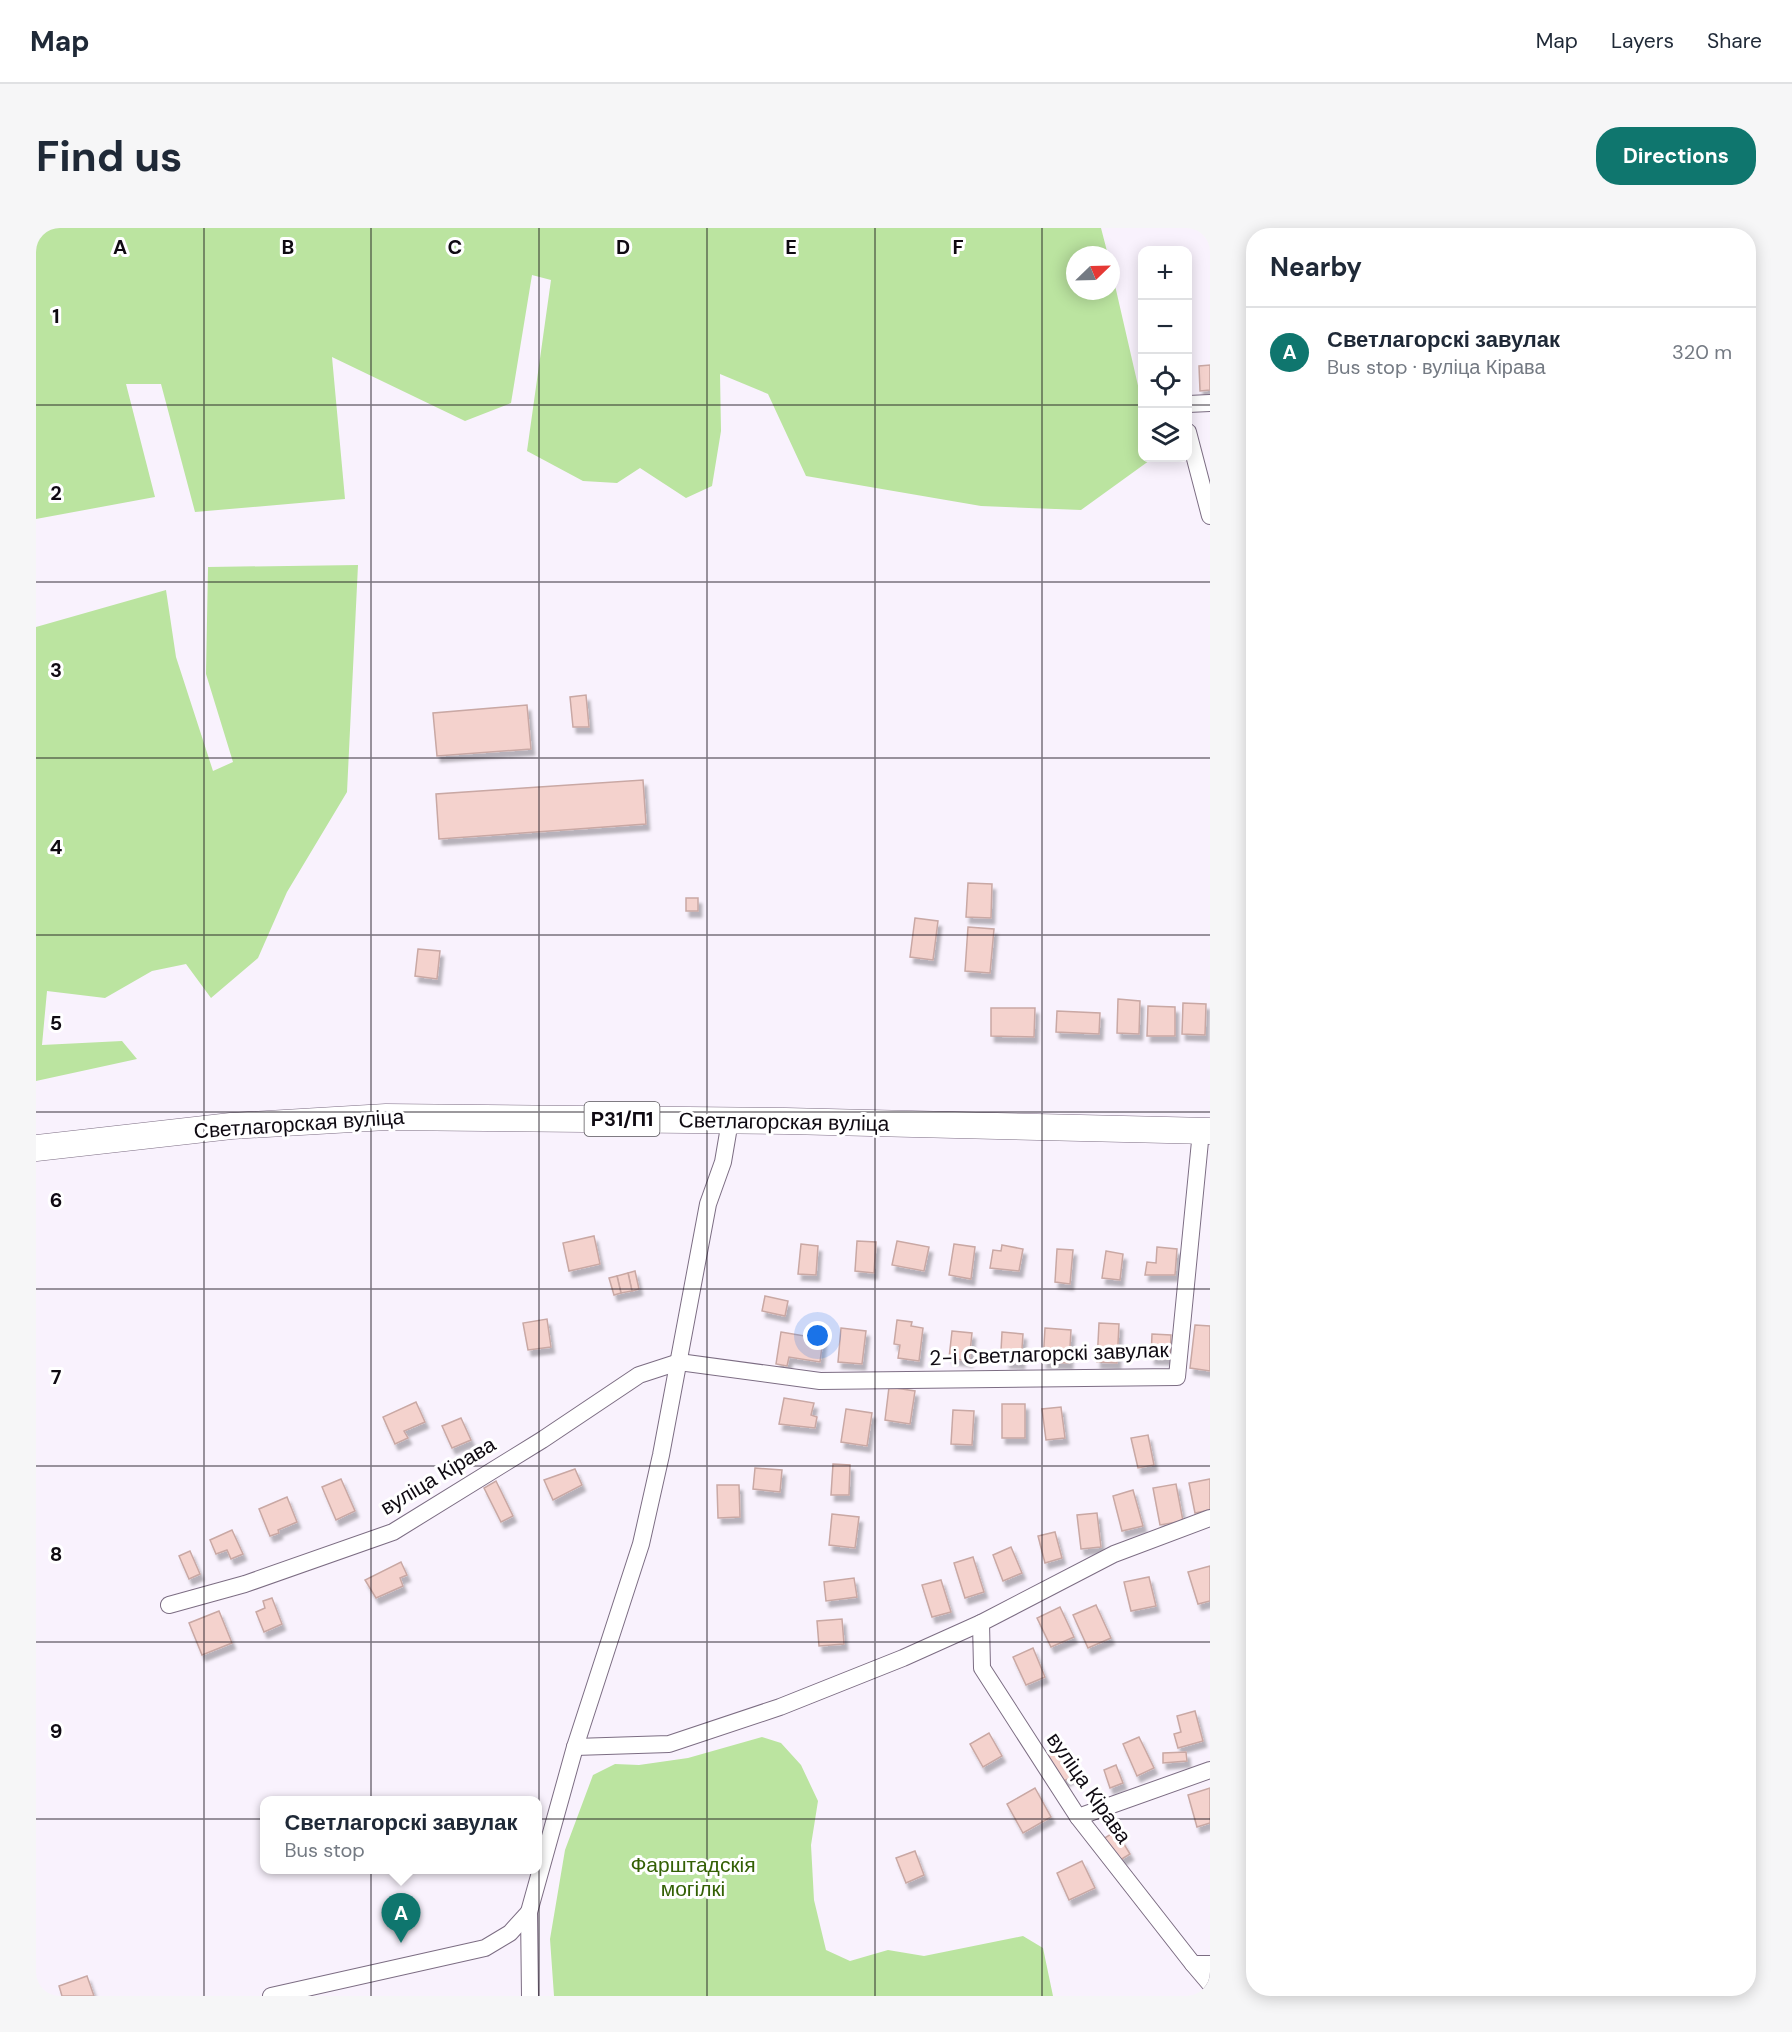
<!DOCTYPE html>
<meta charset="utf-8">
<style>
:root{--surface:#fff;--page:#f6f6f7;--text:#1f2937;--muted:#747a83;--line:#e0e1e3;--accent:#0f766e}
body{margin:0;font-family:"DM Sans",sans-serif;background:var(--page);color:var(--text)}
.controls{position:absolute;right:18px;top:18px;display:grid;overflow:hidden;border-radius:12px;box-shadow:0 3px 15px #0003}
.controls button{width:54px;height:54px;display:grid;place-items:center;padding:0;border:0;border-bottom:2px solid var(--line);background:var(--surface);color:var(--text);font:30px sans-serif}
.compass{position:absolute;left:1030px;top:18px;width:54px;height:54px;border-radius:50%;background:var(--surface);box-shadow:0 3px 15px #0003;rotate:67deg}
.you{position:absolute;left:782px;top:1108px;width:21px;height:21px;margin:-15px;border:4px solid #fff;border-radius:50%;background:#1a73e8;box-shadow:0 0 0 9px #1a73e833}
.badge{display:grid;place-items:center;width:39px;height:39px;border-radius:50%;background:var(--accent);color:#fff;font-size:20px;font-weight:700}
.pin{position:absolute;translate:-50% -50px;filter:drop-shadow(0 2px 3px #0008)}
.pin::after{content:'';position:absolute;top:32px;width:21px;height:18px;background:inherit;clip-path:polygon(0 0,100% 0,50% 100%)}
.popup{position:absolute;left:224px;top:1568px;width:282px;height:78px;box-sizing:border-box;display:grid;place-content:center;border-radius:12px;background:var(--surface);filter:drop-shadow(0 2px 4px #0005);font-size:20px;white-space:nowrap;color:var(--muted)}
.popup b{font-size:22px;color:var(--text)}
.popup::after{content:'';position:absolute;left:50%;top:100%;margin-left:-12px;border:12px solid transparent;border-top-color:var(--surface)}
.list{margin:0;padding:0;list-style:none}
h2{display:flex;justify-content:space-between;align-items:center;height:78px;margin:0;padding:0 24px;font-size:26px}
h2 small{font-size:20px;font-weight:400;color:var(--muted)}
.list li{display:grid;grid-template-columns:39px 1fr auto;gap:18px;align-items:center;box-sizing:border-box;height:90px;padding:0 24px;border-top:2px solid var(--line)}
.list b{display:block;font-size:22px;white-space:nowrap}
.list p{margin:0;font-size:20px;white-space:nowrap;color:var(--muted)}
.list em{font-size:20px;font-style:normal;color:var(--muted)}
.icon{flex:none;width:33px;height:33px;fill:none;stroke:currentColor;stroke-width:2;stroke-linecap:round;stroke-linejoin:round}
.map{position:relative;flex:none;width:1174px;height:1768px;overflow:hidden;border-radius:24px}
header{display:flex;align-items:center;gap:36px;box-sizing:border-box;height:84px;padding:0 30px;background:var(--surface);border-bottom:2px solid var(--line)}
header strong{font-size:28px}
nav{display:flex;gap:33px;margin-inline-start:auto;font-size:21px}
.intro{display:flex;align-items:center;justify-content:space-between;box-sizing:border-box;height:144px;padding:0 36px}
h1{margin:0;font-size:42px}
.button{padding:15px 27px;border-radius:24px;background:var(--accent);color:#fff;font-size:21px;font-weight:700}
main{display:flex;gap:36px;padding:0 36px}
aside{flex:1;background:var(--surface);border-radius:24px;box-shadow:0 3px 15px #0003}
.map>svg:first-child{display:block}
.green{fill:#bbe4a0}
.building{fill:#f4d2cd;stroke:#c9a8a4;stroke-width:1.5;filter:url(#shadow)}
.lines{fill:none;stroke-linecap:round;stroke-linejoin:round}
.street-casing{stroke:#7c6d83;stroke-width:18}
.primary-casing{stroke:#7c6d83;stroke-width:27}
.street{stroke:#fff;stroke-width:16}
.primary{stroke:#fff;stroke-width:26}
.grid{fill:none;stroke:#0f0a12;stroke-width:1.5;stroke-opacity:0.55}
.labels{text-anchor:middle;stroke-width:6;stroke-linejoin:round;paint-order:stroke}
.shield{fill:#fff;stroke:#575459;stroke-width:1.5}
.shield-label{font-size:20px;font-weight:bold;fill:#0f0a12}
.street-label{font-size:21px;fill:#0f0a12;stroke:#fff}
.park-label{font-size:21px;fill:#346005;stroke:#fff}
.grid-label{font-size:20px;text-anchor:middle;font-weight:bold;fill:#0f0a12;stroke:#fff;stroke-width:6;stroke-linejoin:round;paint-order:stroke}
</style>
<header>
<strong>Map</strong>
<nav><a>Map</a><a>Layers</a><a>Share</a></nav>
</header>
<div class="intro"><h1>Find us</h1><a class="button">Directions</a></div>
<main>
<div class="map">
<svg width="1174" height="1768" viewBox="0 0 1174 1768">
<defs>
<filter id="shadow"><feDropShadow dx="3.5" dy="6" stdDeviation="1.5" flood-color="#0004"/></filter>
</defs>
<rect width="100%" height="100%" fill="#f9f2fd"/>
<!-- green -->
<g class="green">
<path d="M0 0H1065L1072 27H1039V63H1075V40L1106 175V230H1117L1045 282 945 278 770 248 732 166 684 146 685 203 676 258 650 270 604 240 581 255 547 253 491 223 515 52 496 47 475 175 429 193 296 129 309 271 159 284 125 156H90L119 269 0 291Z"/>
<path d="M322 337 311 564 251 664 222 730 175 770 150 736 116 743 69 770 11 763 6 817 86 813 101 831 0 853V399L130 362 140 429 177 543 197 534 170 446 172 339Z"/>
<path d="M726 1509 745 1515 765 1537 782 1573 775 1617 778 1672 790 1722 814 1733 852 1722 888 1728 987 1708 1007 1720 1017 1768H518L514 1711 529 1622 557 1547 579 1536 603 1537 652 1530Z"/>
</g>
<!-- building -->
<g class="building">
<path d="M1174 137V162L1164 163 1163 138Z"/>
<path d="M550 467 553 499H537L534 469Z"/>
<path d="M491 477 495 521 401 528 397 485Z"/>
<path d="M607 552 610 596 403 611 400 566Z"/>
<path d="M932 655 956 656 955 690 930 689Z"/>
<rect x="650" y="670" width="12" height="13"/>
<path d="M879 690 902 693 897 732 874 729Z"/>
<path d="M932 699 958 701 954 745 929 743Z"/>
<path d="M382 721 404 723 401 751 379 748Z"/>
<path d="M1082 771 1104 773 1103 806 1081 805Z"/>
<path d="M1147 775 1170 776 1169 807 1146 806Z"/>
<path d="M1112 778 1139 779V808H1111Z"/>
<path d="M955 780H999L998 809 955 808Z"/>
<path d="M1021 783 1064 785 1063 806 1020 804Z"/>
<path d="M558 1008 564 1036 533 1043 527 1015Z"/>
<path d="M821 1013 840 1014 838 1045 819 1043Z"/>
<path d="M861 1013 893 1019 888 1043 856 1037Z"/>
<path d="M765 1016 782 1018 780 1047 762 1046Z"/>
<path d="M918 1016 939 1019 935 1051 913 1047Z"/>
<path d="M966 1017 987 1021 983 1043 954 1040 957 1022 965 1023Z"/>
<path d="M1121 1019 1141 1021 1139 1047H1109L1111 1034 1120 1035Z"/>
<path d="M1021 1021 1037 1022 1034 1056 1019 1054Z"/>
<path d="M1070 1023 1087 1026 1084 1052 1066 1050Z"/>
<path d="M599 1043 603 1061 596 1063 592 1045Z"/>
<path d="M592 1045 596 1063 585 1065 581 1048Z"/>
<path d="M581 1048 585 1065 578 1067 573 1050Z"/>
<path d="M729 1068 752 1073 749 1088 726 1083Z"/>
<path d="M511 1091 515 1119 492 1122 487 1095Z"/>
<path d="M861 1092 876 1094 875 1098 887 1100 883 1133 862 1130 864 1117 858 1116Z"/>
<path d="M1063 1095 1083 1096 1081 1135 1061 1134Z"/>
<path d="M1159 1097 1174 1098V1143L1154 1140Z"/>
<path d="M805 1100 830 1103 826 1136 802 1134Z"/>
<path d="M1009 1100 1035 1102 1033 1135 1007 1134Z"/>
<path d="M916 1103 936 1105 933 1133 913 1130Z"/>
<path d="M745 1104 787 1111 784 1134 753 1129 751 1138 740 1136Z"/>
<path d="M966 1104 987 1106 985 1135 970 1134 971 1123H965Z"/>
<path d="M1116 1106 1135 1107 1134 1131 1115 1130Z"/>
<path d="M853 1159 879 1163 874 1196 849 1192Z"/>
<path d="M748 1170 778 1175 775 1187 781 1189 779 1200 743 1196Z"/>
<path d="M380 1174 389 1194 368 1203 372 1210 359 1216 347 1189Z"/>
<rect x="966" y="1176" width="23" height="34"/>
<path d="M1025 1179 1029 1210 1010 1212 1006 1181Z"/>
<path d="M810 1181 836 1185 831 1218 805 1214Z"/>
<path d="M917 1182 938 1183 936 1217 915 1216Z"/>
<path d="M425 1190 435 1212 416 1220 406 1198Z"/>
<path d="M1112 1207 1118 1237 1102 1240 1095 1210Z"/>
<path d="M797 1236 814 1237 813 1267H795Z"/>
<path d="M719 1240 746 1242 744 1264 717 1261Z"/>
<path d="M539 1241 546 1257 517 1272 508 1252Z"/>
<path d="M305 1251 319 1283 300 1292 286 1259Z"/>
<path d="M1174 1251V1282L1159 1285 1153 1255Z"/>
<path d="M460 1253 477 1288 465 1294 448 1260Z"/>
<path d="M1140 1256 1147 1293 1124 1297 1117 1260Z"/>
<path d="M681 1257H703L704 1289 682 1290Z"/>
<path d="M1097 1262 1107 1298 1086 1303 1077 1268Z"/>
<path d="M251 1269 261 1294 242 1302 243 1305 234 1308 223 1281Z"/>
<path d="M1061 1285 1065 1319 1045 1321 1041 1287Z"/>
<path d="M796 1286 823 1289 819 1320 793 1317Z"/>
<path d="M196 1302 207 1326 195 1331 191 1322 180 1326 174 1312Z"/>
<path d="M1019 1304 1026 1330 1009 1335 1002 1308Z"/>
<path d="M975 1319 986 1345 967 1353 957 1327Z"/>
<path d="M154 1323 164 1346 153 1351 143 1328Z"/>
<path d="M937 1329 948 1364 929 1370 918 1335Z"/>
<path d="M365 1334 371 1347 364 1350 367 1358 340 1370 329 1352Z"/>
<path d="M1174 1338V1373L1162 1376 1152 1344Z"/>
<path d="M1113 1349 1120 1378 1095 1383 1088 1354Z"/>
<path d="M818 1350 821 1369 790 1373 788 1354Z"/>
<path d="M905 1352 915 1384 896 1389 886 1357Z"/>
<path d="M236 1370 246 1396 228 1404 220 1384 229 1380 227 1373Z"/>
<path d="M1060 1377 1075 1410 1052 1420 1037 1387Z"/>
<path d="M1024 1379 1038 1409 1015 1419 1001 1390Z"/>
<path d="M183 1383 196 1415 166 1427 153 1395Z"/>
<path d="M806 1391 808 1416 783 1418 781 1393Z"/>
<path d="M997 1420 1009 1449 990 1457 977 1429Z"/>
<path d="M1159 1483 1167 1513 1142 1520 1138 1506 1145 1504 1141 1488Z"/>
<path d="M953 1505 966 1528 947 1539 934 1516Z"/>
<path d="M1103 1509 1118 1540 1101 1548 1087 1516Z"/>
<path d="M1029 1518 1043 1545 1026 1554 1012 1527Z"/>
<path d="M1150 1524 1151 1533 1127 1535V1525Z"/>
<path d="M1080 1537 1087 1555 1074 1560 1068 1542Z"/>
<path d="M999 1560 1015 1589 987 1605 971 1576Z"/>
<path d="M1174 1560V1595L1161 1599 1152 1567Z"/>
<path d="M1080 1603 1094 1626 1081 1634 1067 1611Z"/>
<path d="M879 1623 888 1647 870 1655 860 1630Z"/>
<path d="M1046 1633 1059 1660 1033 1672 1021 1645Z"/>
<path d="M51 1748 58 1768H26L23 1758Z"/>
</g>
<g class="lines">
<defs>
<g id="street">
<path d="M1152 176 1174 175"/>
<path d="M1152 204 1174 288"/>
<path d="M133 1377 209 1356 357 1304 506 1212 603 1147 643 1134 784 1153 1141 1149 1165 903"/>
<path d="M539 1519 633 1516 744 1479 867 1430 945 1395"/>
<path d="M1042 1589 1174 1542"/>
<path d="M1157 1736 1042 1589 946 1440 945 1395 1078 1326 1174 1290"/>
<path d="M1174 1736H1157L1174 1756"/>
<path d="M235 1768 449 1720 474 1705 493 1684"/>
<path d="M494 1768 493 1684 539 1519 605 1316 625 1227 672 976 687 934 694 893"/>
</g>
<path id="primary" d="M0 920 195 898 350 889 750 893 1174 903"/>
</defs>
<!-- street casing -->
<use href="#street" class="street-casing"/>
<!-- primary casing -->
<use href="#primary" class="primary-casing"/>
<!-- street -->
<use href="#street" class="street"/>
<!-- primary -->
<use href="#primary" class="primary"/>
</g>
<!-- grid -->
<path class="grid" d="M168 0V1768M335 0V1768M503 0V1768M671 0V1768M839 0V1768M1006 0V1768M0 177H1106M1152 177H1174M0 354H1174M0 530H1174M0 707H1174M0 884H1174M0 1061H1174M0 1238H1174M0 1414H1174M0 1591H1174"/>
<g class="labels">
<!-- shield labels -->
<rect class="shield" x="548.5" y="874" width="75" height="34" rx="4.5"/>
<g class="shield-label">
<text x="586" y="898">Р31/П1</text>
</g>
<!-- street labels -->
<g class="street-label">
<text transform="translate(748 894) rotate(1)" y="7">Светлагорская вуліца</text>
<text transform="translate(263 896) rotate(-4)" y="7">Светлагорская вуліца</text>
<text transform="translate(1013 1126) rotate(-2)" y="7">2-і Светлагорскі завулак</text>
<text transform="translate(402 1248) rotate(-31)" y="7">вуліца Кірава</text>
<text transform="translate(1053 1560) rotate(55)" y="7">вуліца Кірава</text>
</g>
<!-- park labels -->
<g class="park-label">
<text x="657" y="1644">Фарштадскія<tspan x="657" dy="24">могілкі</tspan></text>
</g>
</g>
<g class="grid-label">
<text x="84" y="26">A</text>
<text x="252" y="26">B</text>
<text x="419" y="26">C</text>
<text x="587" y="26">D</text>
<text x="755" y="26">E</text>
<text x="922" y="26">F</text>
<text x="20" y="95">1</text>
<text x="20" y="272">2</text>
<text x="20" y="449">3</text>
<text x="20" y="626">4</text>
<text x="20" y="802">5</text>
<text x="20" y="979">6</text>
<text x="20" y="1156">7</text>
<text x="20" y="1333">8</text>
<text x="20" y="1510">9</text>
</g>
</svg>
<div class="controls">
<button>+</button>
<button>−</button>
<button><svg class="icon" aria-label="locate" viewBox="0 0 24 24"><circle cx="12" cy="12" r="6"/><path d="M12 2v4M12 18v4M2 12h4M18 12h4"/></svg></button>
<button><svg class="icon" aria-label="layers" viewBox="0 0 24 24"><path d="M12 4l9 5-9 5-9-5zM3 14l9 5 9-5"/></svg></button>
</div>
<svg class="compass" viewBox="-18 -18 36 36"><path d="M0-13l5 13h-10z" fill="#e53935"/><path d="M0 13l5-13h-10z" fill="#747a83"/></svg>
<div class="you"></div>
<div class="pin badge" style="left:365px;top:1715px">A</div>
<div class="popup"><b>Светлагорскі завулак</b>Bus stop</div>
</div>
<aside>
<h2>Nearby<small></small></h2>
<ul class="list">
<li><span class="badge">A</span><div><b>Светлагорскі завулак</b><p>Bus stop · вуліца Кірава</p></div><em>320 m</em></li>
</ul>
</aside>
</main>
